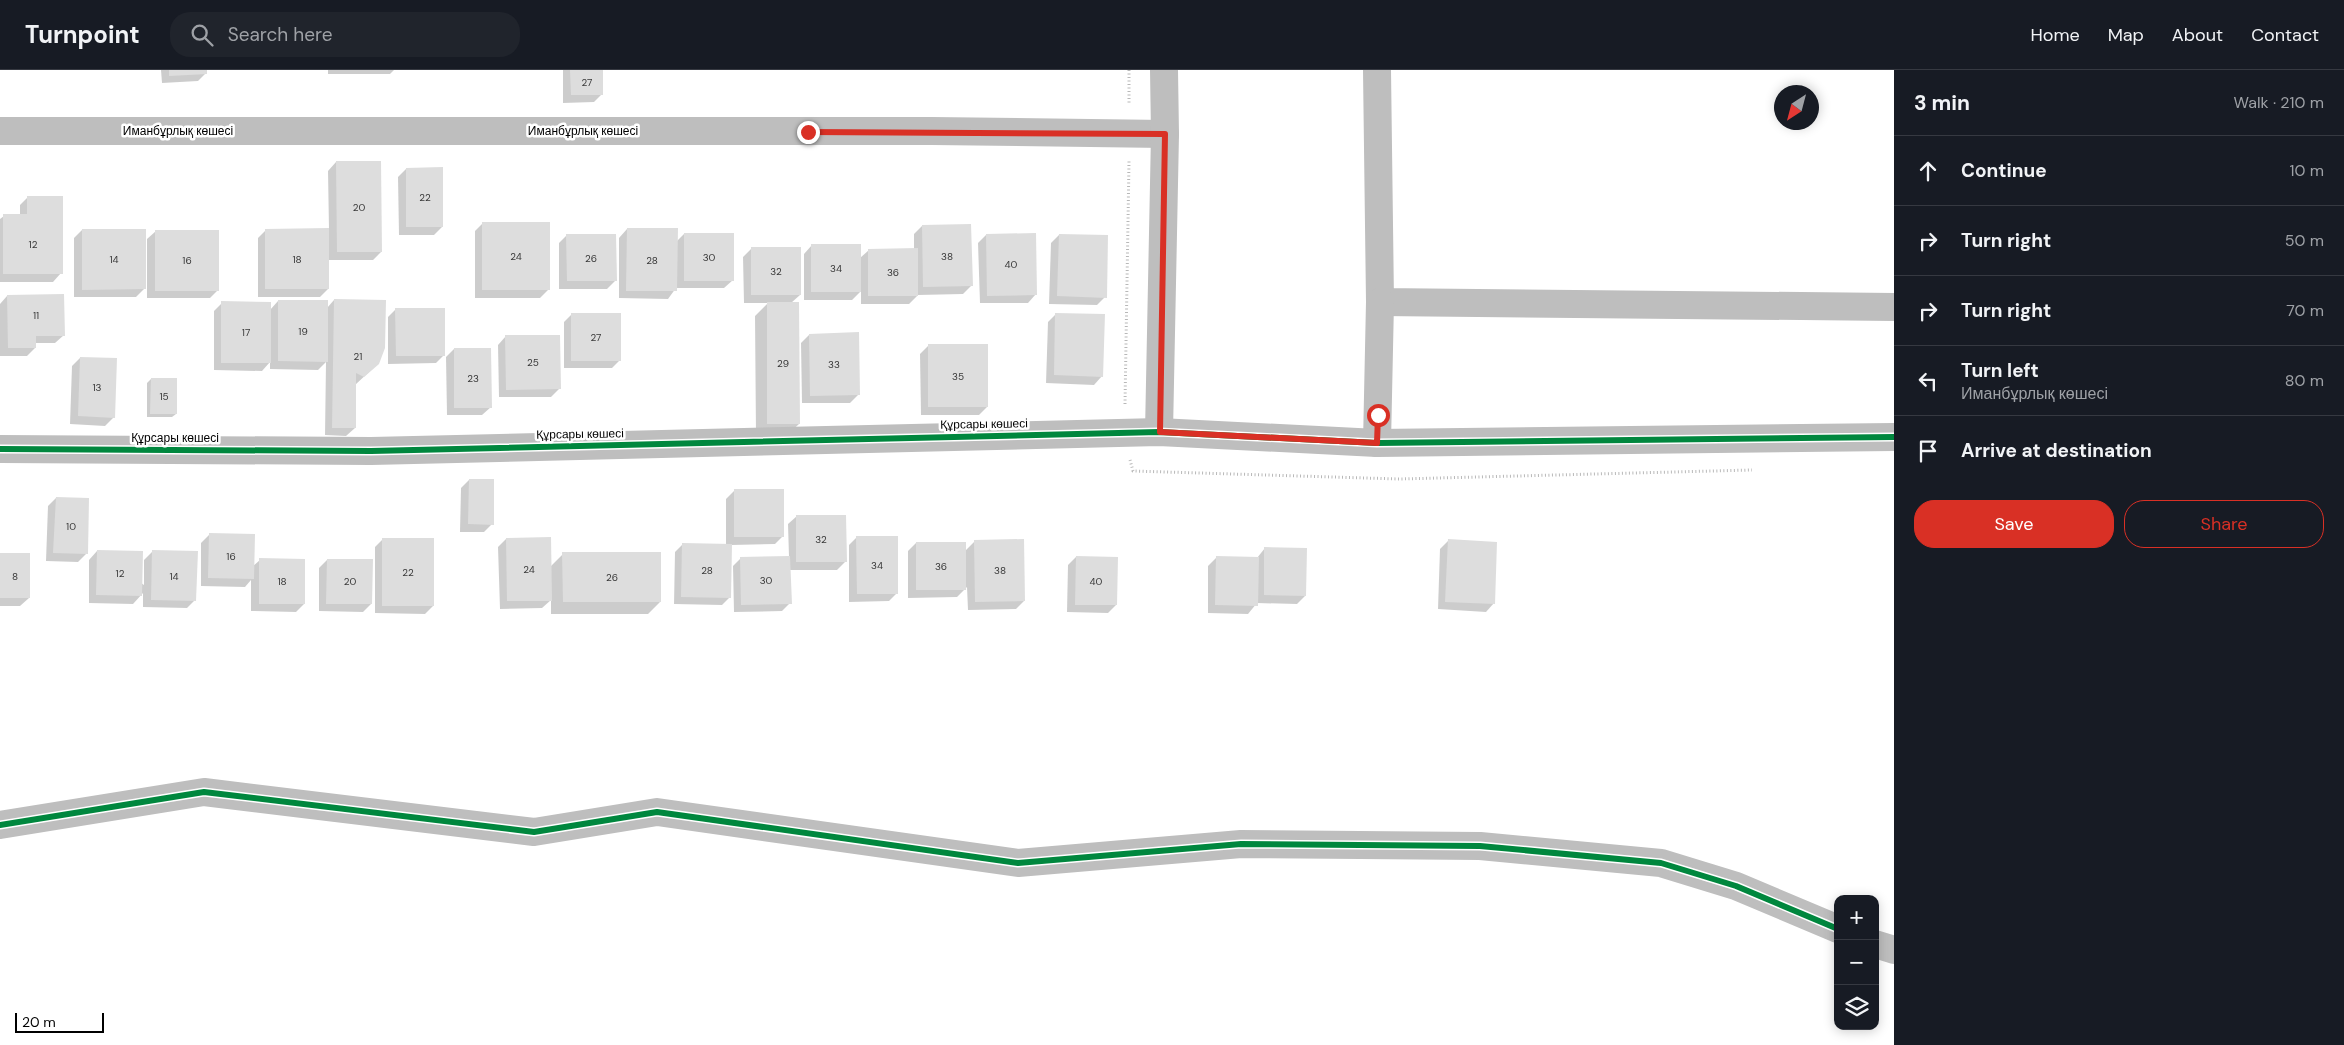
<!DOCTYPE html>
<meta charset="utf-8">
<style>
:root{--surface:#171b24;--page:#20242c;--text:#f1f3f6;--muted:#9ea1a6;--line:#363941;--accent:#d93025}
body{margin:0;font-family:"DM Sans",sans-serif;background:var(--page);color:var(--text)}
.controls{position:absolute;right:15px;bottom:15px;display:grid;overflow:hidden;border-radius:10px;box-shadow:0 2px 12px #0003}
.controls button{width:45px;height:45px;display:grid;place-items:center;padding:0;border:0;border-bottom:1px solid var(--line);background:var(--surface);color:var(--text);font:25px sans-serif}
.compass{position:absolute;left:1774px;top:15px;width:45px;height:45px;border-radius:50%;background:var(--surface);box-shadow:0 2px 12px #0003;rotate:216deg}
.scale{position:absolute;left:15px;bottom:12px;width:89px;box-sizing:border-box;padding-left:5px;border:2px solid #000;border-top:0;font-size:14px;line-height:18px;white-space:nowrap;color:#000;-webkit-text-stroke:4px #fff;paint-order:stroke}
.stop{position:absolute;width:15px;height:15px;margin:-11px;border:4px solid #d93025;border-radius:50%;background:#fff}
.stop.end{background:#d93025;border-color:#fff;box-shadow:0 1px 5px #0008}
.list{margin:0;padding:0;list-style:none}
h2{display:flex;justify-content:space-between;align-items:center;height:65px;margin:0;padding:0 20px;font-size:21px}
h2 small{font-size:16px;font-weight:400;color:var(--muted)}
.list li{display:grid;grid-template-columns:32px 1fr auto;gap:15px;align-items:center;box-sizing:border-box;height:70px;padding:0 20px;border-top:1px solid var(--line)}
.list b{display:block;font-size:19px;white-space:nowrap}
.list p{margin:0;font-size:16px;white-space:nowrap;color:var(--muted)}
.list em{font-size:16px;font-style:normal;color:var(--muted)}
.actions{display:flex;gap:10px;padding:15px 20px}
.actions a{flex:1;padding:11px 0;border:1px solid var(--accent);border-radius:20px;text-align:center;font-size:18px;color:var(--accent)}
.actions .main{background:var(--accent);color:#fff}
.icon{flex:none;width:28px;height:28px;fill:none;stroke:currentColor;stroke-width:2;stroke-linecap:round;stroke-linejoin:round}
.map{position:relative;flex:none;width:1894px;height:975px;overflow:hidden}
header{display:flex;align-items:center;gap:30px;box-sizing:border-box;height:70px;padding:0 25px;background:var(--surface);border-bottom:1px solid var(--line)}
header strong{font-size:24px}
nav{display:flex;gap:28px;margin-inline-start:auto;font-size:18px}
.search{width:350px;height:45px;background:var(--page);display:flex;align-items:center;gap:12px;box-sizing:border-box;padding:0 18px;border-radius:20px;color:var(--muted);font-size:19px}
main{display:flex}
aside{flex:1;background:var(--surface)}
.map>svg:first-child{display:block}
.shadow{fill:#0003}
.building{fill:#ddd}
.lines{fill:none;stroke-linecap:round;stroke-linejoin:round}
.path{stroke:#b8b8b8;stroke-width:3;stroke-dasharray:1 2.5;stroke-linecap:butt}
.minor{stroke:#bebebe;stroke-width:28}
.cycleway-casing{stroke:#fff;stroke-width:9}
.cycleway{stroke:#00873e;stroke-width:6}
.route{stroke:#d93025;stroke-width:6}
.labels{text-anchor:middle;stroke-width:5;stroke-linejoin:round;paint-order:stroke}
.number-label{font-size:10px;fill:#373737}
.street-label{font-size:12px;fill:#000;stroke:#fff}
</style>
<header>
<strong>Turnpoint</strong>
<div class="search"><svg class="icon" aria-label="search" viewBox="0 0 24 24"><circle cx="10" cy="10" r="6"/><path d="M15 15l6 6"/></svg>Search here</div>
<nav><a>Home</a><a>Map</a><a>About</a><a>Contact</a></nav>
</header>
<main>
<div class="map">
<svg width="1894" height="975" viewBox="0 0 1894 975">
<rect width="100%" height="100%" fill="#fff"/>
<!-- shadow -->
<g class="shadow">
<path d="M161 0H206V3L198 11 162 13Z"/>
<path d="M328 0H394L390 4H328Z"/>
<path d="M563 0H602V24L594 32 563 33Z"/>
<path d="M336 92 381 182 373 190H328V219L320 227H258V168L266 160H329L328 101Z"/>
<path d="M406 99 442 157 434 165H399L398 107Z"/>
<path d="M28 127 61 203 53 212H0V149L4 146H20V135Z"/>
<path d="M483 153 549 219 540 228H475V161Z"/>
<path d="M922 156 971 216 963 224 918 225 909 234H861V221L852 230H804V184L812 175 860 188 869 180H914V164Z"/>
<path d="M627 159 676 172 684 164 733 210 724 218H676L668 229 619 228V168Z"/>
<path d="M82 160 144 219 136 227H74V168Z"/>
<path d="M156 161 218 220 210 228H147V169Z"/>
<path d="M567 165 615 211 607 219H559V173Z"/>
<path d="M986 165 1036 224 1028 233H980L978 173Z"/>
<path d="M1059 165 1105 227 1097 235 1049 234 1051 173Z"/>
<path d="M751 179 800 225 791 233 799 354 786 366H756L755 246 768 233H744L743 187Z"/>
<path d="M7 226 64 265 55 273H35V278L27 286H0V234Z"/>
<path d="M334 230 369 302 355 315V358L346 366 325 365 326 292 318 300 270 299V292L262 301 214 300V241L222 233 270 240 278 231 327 238Z"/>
<path d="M396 239 444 285 436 293 388 294V247Z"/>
<path d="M572 244 620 290 612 298H564V252Z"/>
<path d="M1056 244 1102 306 1094 315 1046 313 1048 252Z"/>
<path d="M809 265 858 325 850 333H802L801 273Z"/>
<path d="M506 266 559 319 551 327H499L498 275Z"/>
<path d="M929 275 987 337 979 345H921L920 284Z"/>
<path d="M454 279 491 337 482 345H447L446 287Z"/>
<path d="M80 288 114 347 105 356 70 354 72 296Z"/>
<path d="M151 309 176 344 172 347H147V313Z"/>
<path d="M469 410 492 454 484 462H460L461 418Z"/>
<path d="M734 421 783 466 775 474 731 475 730 527 722 535 674 534 675 482 683 474 726 475V429Z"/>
<path d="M56 428 86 484 78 492 46 491 48 436Z"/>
<path d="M797 446 845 492 837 500H790V533L782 541 734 542 733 496 741 488 789 487 788 454Z"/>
<path d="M209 465 253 496 260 490 304 534 296 542 251 541V510L245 517 201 516V473Z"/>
<path d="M857 467 897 523 889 531 849 532V475Z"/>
<path d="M383 469 433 536 425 544 375 543V477Z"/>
<path d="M506 469 550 497 563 484 660 532 648 544H551V530L542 538 500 539 498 477Z"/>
<path d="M975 471 1024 531 1016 539 968 540 967 517 957 527 908 528V481L916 473 965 481Z"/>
<path d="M1448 471 1494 533 1486 542 1438 539 1440 479Z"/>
<path d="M1265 478 1305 526 1297 534 1257 533 1248 544 1208 543V496L1216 488H1257Z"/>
<path d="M97 481 144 515V490L152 482 195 530 187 538 143 537V523L133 534 89 533V490Z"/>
<path d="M0 484 29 528 20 536H0Z"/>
<path d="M1076 487 1116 535 1108 543 1067 542 1068 495Z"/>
<path d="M327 490 371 534 363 542 319 541V498Z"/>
</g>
<!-- building -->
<g class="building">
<path d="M169 0H207V4L169 6Z"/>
<path d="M570 0H603V25H571Z"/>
<path d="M336 91H381L382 182H337Z"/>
<path d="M443 97V157H406V98Z"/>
<path d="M27 126H63V204H3V144H27Z"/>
<rect x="482" y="152" width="68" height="68"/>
<path d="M971 154 973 216 923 217 922 155Z"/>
<path d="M329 158V219H265V159Z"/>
<path d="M627 158H678L677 221H626Z"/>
<path d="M82 159H146V219L82 220Z"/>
<rect x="155" y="160" width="64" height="61"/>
<rect x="684" y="163" width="50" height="48"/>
<path d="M1036 163 1037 225 987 226 986 164Z"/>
<path d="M566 164H616L617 211H567Z"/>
<path d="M1059 164 1108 165 1107 228 1057 226Z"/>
<rect x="811" y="174" width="50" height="48"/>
<rect x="751" y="177" width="50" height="48"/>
<path d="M918 178V226H868V179Z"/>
<path d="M64 224 65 266H36V278H8L7 225Z"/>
<path d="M334 229 386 230 385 278 379 294 364 307 356 303V358H332Z"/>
<path d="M278 230H328V292L278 291Z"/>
<path d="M221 231 271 232V293H221Z"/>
<path d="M767 232H799L800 354H767Z"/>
<path d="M395 238H445V286H396Z"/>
<rect x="571" y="243" width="50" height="48"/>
<path d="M1055 243 1105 244 1103 307 1054 305Z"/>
<path d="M859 262 860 325 810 326 809 264Z"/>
<path d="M505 265H560L561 319 506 320Z"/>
<rect x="928" y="274" width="60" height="63"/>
<path d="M454 278H491L492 338H454Z"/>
<path d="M80 287 117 288 115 348 78 346Z"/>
<path d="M151 308H177V344H150Z"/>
<path d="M469 409H494V455L468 454Z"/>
<rect x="734" y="419" width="50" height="48"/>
<path d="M56 427 89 428 88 484 53 483Z"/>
<path d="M796 445H846L847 492H796Z"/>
<path d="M209 463 255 464 254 509 208 508Z"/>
<path d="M856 466H898V524H857Z"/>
<path d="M551 467 552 531H507L506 468Z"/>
<rect x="382" y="468" width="52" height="68"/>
<path d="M1024 469 1025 531 975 532 974 470Z"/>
<path d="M1448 469 1497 472 1495 534 1445 532Z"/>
<rect x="916" y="472" width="50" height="48"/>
<path d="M682 473 732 474 731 528 681 527Z"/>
<path d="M1264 477 1307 478 1306 526 1264 525Z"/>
<path d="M97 480 143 481 142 526 96 525Z"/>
<path d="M152 480 198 481 196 531 151 530Z"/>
<path d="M562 482H661V532H563Z"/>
<rect x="0" y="483" width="30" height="45"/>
<path d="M790 486 792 534 741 535 740 487Z"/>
<path d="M1076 486 1118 487 1117 535H1075Z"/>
<path d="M1216 486 1259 487 1258 536 1215 535Z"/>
<path d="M259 488 305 489V534H259Z"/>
<path d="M327 489H373L372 534H326Z"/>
</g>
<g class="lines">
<!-- path -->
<g class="path">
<path d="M1129 0V34"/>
<path d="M1125 334 1129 91"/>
<path d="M1130 390 1133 401 1399 409 1752 400"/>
</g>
<!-- minor -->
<g class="minor">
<path d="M1377 0 1380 232 1894 237"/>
<path d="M0 61H932L1165 64"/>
<path d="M1159 362 1165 64 1164 0"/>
<path d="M1377 373 1380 232"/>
<path d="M0 379 371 381 1159 362 1377 373 1894 367"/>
<path d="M0 755 204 722 534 762 657 742 1018 793 1241 774 1480 776 1661 793 1736 816 1838 859"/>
<path d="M1875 874 1894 880"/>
</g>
<defs>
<g id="cycleway">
<path d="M0 379 371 381 1159 362 1377 373 1894 367"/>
<path d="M0 755 204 722 534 762 657 742 1018 793 1241 774 1480 776 1661 793 1736 816 1838 859"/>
</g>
</defs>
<!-- cycleway casing -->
<use href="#cycleway" class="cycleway-casing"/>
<!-- cycleway -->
<use href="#cycleway" class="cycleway"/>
</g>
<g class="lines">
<!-- route -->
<path class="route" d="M808 62 1165 64 1160 362 1377 373 1378 345"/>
</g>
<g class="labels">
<!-- number labels -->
<g class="number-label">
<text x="587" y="16">27</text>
<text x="425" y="131">22</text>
<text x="359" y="141">20</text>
<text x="33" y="178">12</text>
<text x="516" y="190">24</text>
<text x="947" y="190">38</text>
<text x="709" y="191">30</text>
<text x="591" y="192">26</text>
<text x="114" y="193">14</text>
<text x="297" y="193">18</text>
<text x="187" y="194">16</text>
<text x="652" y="194">28</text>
<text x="1011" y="198">40</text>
<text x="836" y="202">34</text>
<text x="776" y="205">32</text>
<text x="893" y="206">36</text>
<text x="36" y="249">11</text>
<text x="303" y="265">19</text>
<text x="246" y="266">17</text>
<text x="596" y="271">27</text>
<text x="358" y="290">21</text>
<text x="533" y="296">25</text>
<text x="783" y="297">29</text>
<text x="834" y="298">33</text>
<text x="958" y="310">35</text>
<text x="473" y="312">23</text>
<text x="97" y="321">13</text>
<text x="164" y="330">15</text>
<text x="71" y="460">10</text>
<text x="821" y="473">32</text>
<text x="231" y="490">16</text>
<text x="877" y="499">34</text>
<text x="941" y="500">36</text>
<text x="529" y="503">24</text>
<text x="707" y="504">28</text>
<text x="1000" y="504">38</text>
<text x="408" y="506">22</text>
<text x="120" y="507">12</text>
<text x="15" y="510">8</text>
<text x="174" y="510">14</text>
<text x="612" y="511">26</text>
<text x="766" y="514">30</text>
<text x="282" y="515">18</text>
<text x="350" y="515">20</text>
<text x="1096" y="515">40</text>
</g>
<!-- street labels -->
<g class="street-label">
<text x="178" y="65">Иманбұрлық көшесі</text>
<text x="583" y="65">Иманбұрлық көшесі</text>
<text transform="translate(984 354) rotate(-1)" y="4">Құрсары көшесі</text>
<text transform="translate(580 364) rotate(-1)" y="4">Құрсары көшесі</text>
<text x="175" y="372">Құрсары көшесі</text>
</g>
</g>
</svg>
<div class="controls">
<button>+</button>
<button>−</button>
<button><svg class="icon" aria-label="layers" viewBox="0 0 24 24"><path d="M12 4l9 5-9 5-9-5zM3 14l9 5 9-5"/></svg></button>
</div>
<svg class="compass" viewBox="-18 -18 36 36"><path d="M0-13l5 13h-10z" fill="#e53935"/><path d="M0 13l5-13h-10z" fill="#9ea1a6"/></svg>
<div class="scale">20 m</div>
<div class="stop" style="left:1378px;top:345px"></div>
<div class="stop end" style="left:808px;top:62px"></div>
</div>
<aside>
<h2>3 min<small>Walk · 210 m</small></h2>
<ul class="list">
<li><svg class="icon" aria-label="ahead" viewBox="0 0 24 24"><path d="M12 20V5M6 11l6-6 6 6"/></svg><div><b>Continue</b></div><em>10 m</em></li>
<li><svg class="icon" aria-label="right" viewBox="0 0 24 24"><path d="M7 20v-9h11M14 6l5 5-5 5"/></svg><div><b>Turn right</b></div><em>50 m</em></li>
<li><svg class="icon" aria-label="right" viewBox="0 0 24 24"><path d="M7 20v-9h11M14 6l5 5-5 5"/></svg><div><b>Turn right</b></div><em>70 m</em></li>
<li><svg class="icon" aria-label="left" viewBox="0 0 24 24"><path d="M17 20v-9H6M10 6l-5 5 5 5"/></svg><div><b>Turn left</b><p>Иманбұрлық көшесі</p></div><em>80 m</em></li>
<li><svg class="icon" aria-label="arrive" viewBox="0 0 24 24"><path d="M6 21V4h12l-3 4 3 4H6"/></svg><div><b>Arrive at destination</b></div></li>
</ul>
<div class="actions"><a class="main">Save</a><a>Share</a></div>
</aside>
</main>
